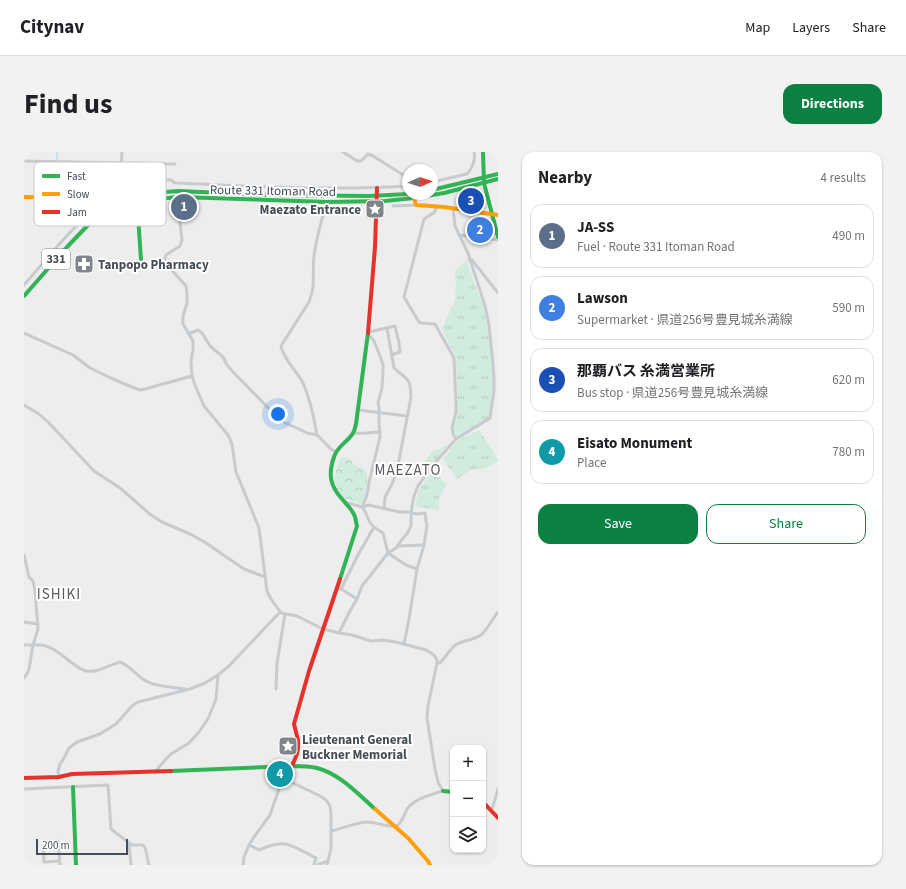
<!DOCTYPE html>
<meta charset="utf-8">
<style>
:root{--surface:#fff;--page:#f2f2f2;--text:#202124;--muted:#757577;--line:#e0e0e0;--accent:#0b8043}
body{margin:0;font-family:"Source Sans 3","Noto Sans JP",sans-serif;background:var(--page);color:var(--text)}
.controls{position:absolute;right:12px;bottom:12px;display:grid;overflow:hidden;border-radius:8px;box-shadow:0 1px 3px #0004}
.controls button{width:36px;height:36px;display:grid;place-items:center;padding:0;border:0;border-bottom:1px solid var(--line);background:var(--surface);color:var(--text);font:20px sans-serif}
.compass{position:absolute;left:378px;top:12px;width:36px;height:36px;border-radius:50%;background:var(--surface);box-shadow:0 1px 3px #0004;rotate:87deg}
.scale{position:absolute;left:12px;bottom:10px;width:92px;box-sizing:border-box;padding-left:4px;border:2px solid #454d57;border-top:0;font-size:11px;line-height:14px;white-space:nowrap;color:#454d57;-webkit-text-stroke:3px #fff;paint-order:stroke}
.you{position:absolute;left:254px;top:262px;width:14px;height:14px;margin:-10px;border:3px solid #fff;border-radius:50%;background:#1a73e8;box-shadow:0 0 0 6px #1a73e833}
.badge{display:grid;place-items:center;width:26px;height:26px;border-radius:50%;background:var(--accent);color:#fff;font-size:13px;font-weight:700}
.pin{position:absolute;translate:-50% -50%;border:2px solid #fff;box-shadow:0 1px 4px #0006}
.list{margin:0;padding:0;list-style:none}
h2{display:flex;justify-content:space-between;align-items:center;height:52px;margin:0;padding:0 16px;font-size:17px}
h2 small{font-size:13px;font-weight:400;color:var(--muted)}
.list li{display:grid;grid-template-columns:26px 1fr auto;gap:12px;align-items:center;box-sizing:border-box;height:64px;margin:0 8px 8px;padding:0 8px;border:1px solid var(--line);border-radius:12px}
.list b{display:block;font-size:15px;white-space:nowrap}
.list p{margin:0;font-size:13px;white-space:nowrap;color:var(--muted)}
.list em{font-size:13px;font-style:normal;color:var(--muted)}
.actions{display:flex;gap:8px;padding:12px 16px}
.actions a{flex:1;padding:9px 0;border:1px solid var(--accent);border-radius:12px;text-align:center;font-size:14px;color:var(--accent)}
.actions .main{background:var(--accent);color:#fff}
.icon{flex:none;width:22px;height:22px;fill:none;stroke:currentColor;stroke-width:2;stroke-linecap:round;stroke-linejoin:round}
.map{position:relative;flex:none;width:474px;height:713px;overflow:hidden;border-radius:12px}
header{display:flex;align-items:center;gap:24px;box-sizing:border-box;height:56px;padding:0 20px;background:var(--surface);border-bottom:1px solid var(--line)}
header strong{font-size:19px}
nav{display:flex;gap:22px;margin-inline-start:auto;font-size:14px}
.intro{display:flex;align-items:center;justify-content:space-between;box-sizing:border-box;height:96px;padding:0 24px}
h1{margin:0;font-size:28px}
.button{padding:10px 18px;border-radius:12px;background:var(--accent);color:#fff;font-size:14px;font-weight:700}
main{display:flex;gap:24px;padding:0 24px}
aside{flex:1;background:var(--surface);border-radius:12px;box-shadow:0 1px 3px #0004}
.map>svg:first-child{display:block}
.grass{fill:url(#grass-tufts)}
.forest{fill:url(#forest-crowns)}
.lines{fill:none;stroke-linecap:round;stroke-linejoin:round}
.stream{stroke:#a8d3e7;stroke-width:1}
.street{stroke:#c8cbce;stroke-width:3}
.fast{stroke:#30b455;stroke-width:4}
.slow{stroke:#ff9f0a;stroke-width:4}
.jam{stroke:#e5322d;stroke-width:4}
.labels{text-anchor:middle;stroke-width:4;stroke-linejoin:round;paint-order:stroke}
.shield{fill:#fff;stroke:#7d8289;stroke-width:1}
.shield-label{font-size:12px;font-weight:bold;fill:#454d57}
.street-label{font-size:13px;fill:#454d57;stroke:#fff}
.poi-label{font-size:13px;font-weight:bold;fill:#454d57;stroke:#fff;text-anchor:start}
.quarter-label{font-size:15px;letter-spacing:1px;fill:#595b60;stroke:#fff}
.key{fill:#fff;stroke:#c7cacd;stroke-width:1}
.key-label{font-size:11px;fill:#454d57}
</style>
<header>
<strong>Citynav</strong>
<nav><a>Map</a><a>Layers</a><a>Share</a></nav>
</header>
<div class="intro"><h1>Find us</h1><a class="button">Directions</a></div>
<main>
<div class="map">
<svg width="474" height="713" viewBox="0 0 474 713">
<defs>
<pattern id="grass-tufts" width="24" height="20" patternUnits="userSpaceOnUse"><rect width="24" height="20" fill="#d2ebdf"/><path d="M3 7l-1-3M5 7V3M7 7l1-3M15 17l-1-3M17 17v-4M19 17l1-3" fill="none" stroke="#b6cbc1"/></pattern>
<pattern id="forest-crowns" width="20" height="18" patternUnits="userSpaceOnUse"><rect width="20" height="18" fill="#d2ebdf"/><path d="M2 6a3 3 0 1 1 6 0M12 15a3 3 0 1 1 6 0" fill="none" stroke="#b6cbc1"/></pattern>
</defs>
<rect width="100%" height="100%" fill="#ededed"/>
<!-- grass -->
<g class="grass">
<path d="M442 108 459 154 465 183 468 210 469 239 465 265 462 268 433 285 429 277 434 262 432 205 418 177 431 148 432 132 431 119Z"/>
<path d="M455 278 474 307V309L460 317H448L433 327 419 307 434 288Z"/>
<path d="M424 292 401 322 398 312 409 299 413 298Z"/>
<path d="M408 319 423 332 415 346V358L391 354 395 337Z"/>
</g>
<!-- forest -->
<path class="forest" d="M319 305 325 306 330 313 340 317 343 322V338L339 351 338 352C335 351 320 347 319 345 315 342 312 336 309 332V328L310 327 314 312 317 306Z"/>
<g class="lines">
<!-- stream -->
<g class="stream">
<path d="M33 8V0"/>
<path d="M32 35V12"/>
</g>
<!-- street -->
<g class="street">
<path d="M319 0 333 9H337L344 2 349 4 384 26"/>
<path d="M0 9 151 12"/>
<path d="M97 27 147 28 151 31C229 34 306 39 384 34"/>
<path d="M408 30 443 22C448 17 452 7 450 0"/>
<path d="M155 45 156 71 158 88 156 94 142 103 141 106V110L144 114 162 134 163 141V151L159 164V172L169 189V198L167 209 168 224 171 233 180 254 204 283 208 292 212 320 235 376 236 384 243 439 247 447 257 461 273 464 299 477 315 481 328 483 347 489 359 488 372 490 402 498 410 503 413 508V511L404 554 403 566 411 617 414 630 419 639C407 643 391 646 383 657 381 661 378 670 374 673 368 677 352 670 344 670 334 670 318 676 308 679"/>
<path d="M76 49 78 46C85 44 93 45 96 37L98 0"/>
<path d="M369 54 392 53"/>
<path d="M412 54 411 60 400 67 380 145 395 170 398 171 411 172 430 206 432 251V260L428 276 429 282 432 287"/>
<path d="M435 83 474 88"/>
<path d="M445 108H448L474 141"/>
<path d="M0 133 38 89 56 70 59 63 70 47"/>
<path d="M345 180 371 174 375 191 376 200 367 203"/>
<path d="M0 181 49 203 66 216 89 227 108 235 116 238 121 237 168 224"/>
<path d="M164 182 174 178 178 181 186 194 199 205 203 213 210 221 257 269 275 277 283 281 293 283 307 297 312 300"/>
<path d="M0 253 15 262 25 271 70 319 96 336 127 363 138 370 166 382 179 389 220 417 241 425"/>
<path d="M334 258 383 264"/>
<path d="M329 281C338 282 347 280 356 280"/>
<path d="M293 283C290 266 286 247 279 231 273 219 259 207 257 194L285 150C292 134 288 121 290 104 292 86 298 67 303 50"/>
<path d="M321 351H324L338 355 345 353 376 360H387"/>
<path d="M338 355 342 346 344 338 345 330 356 285 355 269V256L354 251 358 236 359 221V213L356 204 350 189 344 182"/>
<path d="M338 355C343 360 343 368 348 373 350 376 356 379 359 381L364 401 382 413 393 417"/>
<path d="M360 357 361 345 368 332 373 319 387 245C386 224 384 229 370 216L363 176"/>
<path d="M374 394 400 393"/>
<path d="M0 403 5 425 9 429 11 439 14 477 9 493 5 517 3 522 0 526"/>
<path d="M314 437H317L334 403 350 375"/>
<path d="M317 437 333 447"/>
<path d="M0 470 14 472"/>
<path d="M315 481 326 459 333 447 338 434 364 401 372 396 379 386 383 382 387 374V367L388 354 390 344 394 334 408 314 432 287 463 268 466 266 470 239V228L469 212 465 173 461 154 444 101 431 74 429 56"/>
<path d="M380 492 385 467 393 417 400 393 403 373 402 369 401 361 393 362 387 361"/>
<path d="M0 493C7 493 16 492 22 494 36 498 50 516 62 519 74 521 85 513 96 510 107 514 113 525 124 530 134 535 149 535 161 537"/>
<path d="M413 511H416C421 506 428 494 433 492 441 488 449 488 457 483 464 477 468 467 474 460"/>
<path d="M252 537 253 511 261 462"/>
<path d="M131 620 142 607 147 602 165 591 175 580 184 567 192 547 194 523"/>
<path d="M261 624 267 630 296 644 302 648 306 654 307 661V696L303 713"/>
<path d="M35 625 34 619 36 612 39 608 45 596 53 590 76 582 92 572 108 554 114 550 166 537 181 531 194 523 205 514 256 460"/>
<path d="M0 637 84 633 87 677 108 693H119C124 698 122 706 125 713"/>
<path d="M467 658 469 654 474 637"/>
<path d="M34 689 36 713"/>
<path d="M19 691 20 710 35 709"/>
<path d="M105 691 107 713"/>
<path d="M225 693 235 698C263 686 266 693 292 706L290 713"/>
<path d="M219 713 220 705 225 693 230 685 246 663 258 628 261 624 264 614"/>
<path d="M293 713 304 709"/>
</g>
<!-- fast -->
<g class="fast">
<path d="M459 0 460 31 474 85"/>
<path d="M408 38 474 22"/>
<path d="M113 48 117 108"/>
<path d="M86 58 121 48 155 45 303 50 361 49 390 46 420 41 474 27"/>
<path d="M0 144 43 95 66 71 86 58 90 52 112 44 126 41 155 39 245 43 345 44 384 42"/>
<path d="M316 427 333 374C332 371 332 368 331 365 329 358 323 353 318 347 306 334 304 322 310 305 313 294 324 290 329 281 331 278 331 275 332 272L344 181"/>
<path d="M147 619 268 614C276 614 285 614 293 616 316 622 334 642 351 657"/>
<path d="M49 635 52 713"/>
<path d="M419 639 429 640"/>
</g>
<!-- slow -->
<g class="slow">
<path d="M0 45 65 46 76 49 86 58"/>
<path d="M390 46 392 53 420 55 474 63"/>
<path d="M351 657 384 686 404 709 406 713"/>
</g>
<!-- jam -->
<g class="jam">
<path d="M344 181 351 95 353 36"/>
<path d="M268 614 273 602 274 596V588L270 572 285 519 316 427"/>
<path d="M0 626 35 625 48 622 147 619"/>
<path d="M459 650 474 666"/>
</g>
</g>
<!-- icons -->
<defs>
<symbol id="sight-square" viewBox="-11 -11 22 22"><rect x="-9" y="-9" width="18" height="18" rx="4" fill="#80858c" stroke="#fff"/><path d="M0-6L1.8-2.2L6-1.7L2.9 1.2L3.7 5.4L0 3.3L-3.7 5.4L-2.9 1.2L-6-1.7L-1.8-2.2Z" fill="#fff"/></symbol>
<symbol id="pharmacy-square" viewBox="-11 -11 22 22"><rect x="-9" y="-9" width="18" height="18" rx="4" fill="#80858c" stroke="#fff"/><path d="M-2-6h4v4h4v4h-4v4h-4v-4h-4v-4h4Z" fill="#fff"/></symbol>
</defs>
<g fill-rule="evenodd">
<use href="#sight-square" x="340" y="46" width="22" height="22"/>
<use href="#pharmacy-square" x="49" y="101" width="22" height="22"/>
<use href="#sight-square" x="253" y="583" width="22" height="22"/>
</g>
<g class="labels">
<!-- shield labels -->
<rect class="shield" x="18" y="97" width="28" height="20" rx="3"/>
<g class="shield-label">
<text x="32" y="111">331</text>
</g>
<!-- street labels -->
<g class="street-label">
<text transform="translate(249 38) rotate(1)" y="5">Route 331 Itoman Road</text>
</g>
<!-- poi labels -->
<g class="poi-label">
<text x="337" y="62" text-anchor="end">Maezato Entrance</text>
<text x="74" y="117">Tanpopo Pharmacy</text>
<text x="278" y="592">Lieutenant General<tspan x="278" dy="15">Buckner Memorial</tspan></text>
</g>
<!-- quarter labels -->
<g class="quarter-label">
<text x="384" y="323">MAEZATO</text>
<text x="35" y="447">ISHIKI</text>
</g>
</g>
<!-- legend -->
<rect x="10" y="10" width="132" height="64" rx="6" class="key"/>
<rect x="18" y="22" width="18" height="4" fill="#30b455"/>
<rect x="18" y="40" width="18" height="4" fill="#ff9f0a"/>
<rect x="18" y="58" width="18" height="4" fill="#e5322d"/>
<g class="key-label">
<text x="43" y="28">Fast</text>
<text x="43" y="46">Slow</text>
<text x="43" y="64">Jam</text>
</g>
</svg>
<div class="controls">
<button>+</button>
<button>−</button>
<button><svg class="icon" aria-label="layers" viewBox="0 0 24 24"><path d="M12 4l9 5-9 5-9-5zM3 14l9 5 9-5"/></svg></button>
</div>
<svg class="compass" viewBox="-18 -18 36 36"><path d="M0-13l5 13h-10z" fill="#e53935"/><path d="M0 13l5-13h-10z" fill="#757577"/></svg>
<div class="scale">200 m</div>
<div class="you"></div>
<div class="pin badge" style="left:160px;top:55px;background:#5c6f8a">1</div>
<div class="pin badge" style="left:456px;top:78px;background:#3f7fe0">2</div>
<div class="pin badge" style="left:447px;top:49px;background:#1a4fb4">3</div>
<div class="pin badge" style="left:256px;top:622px;background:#0f9aa8">4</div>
</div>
<aside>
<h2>Nearby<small>4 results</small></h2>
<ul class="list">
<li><span class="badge" style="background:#5c6f8a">1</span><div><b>JA-SS</b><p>Fuel · Route 331 Itoman Road</p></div><em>490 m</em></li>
<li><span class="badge" style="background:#3f7fe0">2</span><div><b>Lawson</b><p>Supermarket · 県道256号豊見城糸満線</p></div><em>590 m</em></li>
<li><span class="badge" style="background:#1a4fb4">3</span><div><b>那覇バス 糸満営業所</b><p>Bus stop · 県道256号豊見城糸満線</p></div><em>620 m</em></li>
<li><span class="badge" style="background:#0f9aa8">4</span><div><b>Eisato Monument</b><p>Place</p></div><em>780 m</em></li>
</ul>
<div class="actions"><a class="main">Save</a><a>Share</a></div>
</aside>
</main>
